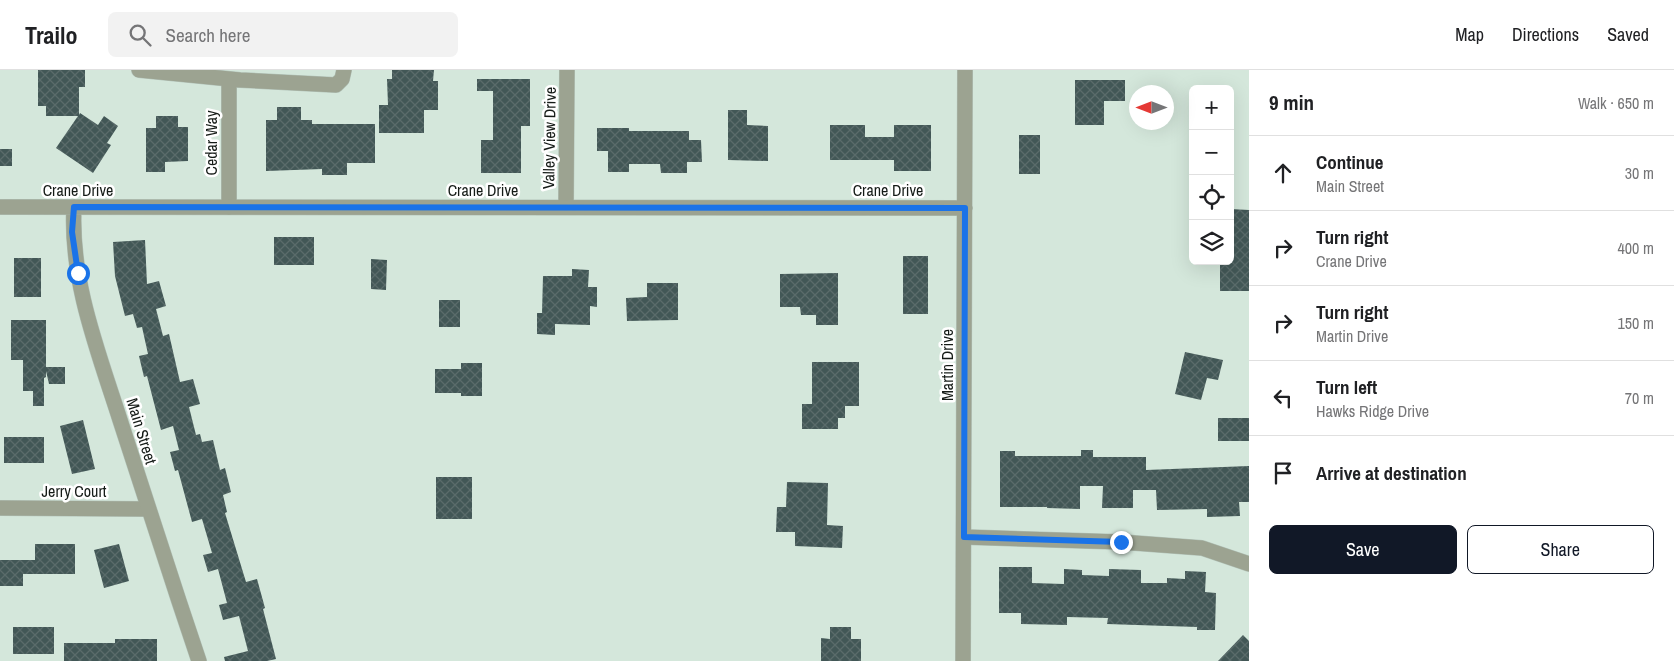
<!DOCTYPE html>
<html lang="en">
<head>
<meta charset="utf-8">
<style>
  :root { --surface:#fff; --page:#f2f2f2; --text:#202124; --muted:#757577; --line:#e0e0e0; --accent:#111827 }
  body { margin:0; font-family:"Archivo Narrow",sans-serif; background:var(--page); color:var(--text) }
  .controls { position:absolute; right:15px; top:15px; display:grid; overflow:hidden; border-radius:8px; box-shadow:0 5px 20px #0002 }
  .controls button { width:45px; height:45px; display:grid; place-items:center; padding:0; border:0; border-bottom:1px solid var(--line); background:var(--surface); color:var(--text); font:25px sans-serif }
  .compass { position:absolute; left:1129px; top:15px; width:45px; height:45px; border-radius:50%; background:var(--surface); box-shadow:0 5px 20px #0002; rotate:270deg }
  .stop { position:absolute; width:15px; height:15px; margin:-11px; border:4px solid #1a73e8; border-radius:50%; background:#fff }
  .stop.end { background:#1a73e8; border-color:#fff; box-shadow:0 1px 5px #0008 }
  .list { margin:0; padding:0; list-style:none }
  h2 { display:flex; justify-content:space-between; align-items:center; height:65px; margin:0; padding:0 20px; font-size:21px }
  h2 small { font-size:16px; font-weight:400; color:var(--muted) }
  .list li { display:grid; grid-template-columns:32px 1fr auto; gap:15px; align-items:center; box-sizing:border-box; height:75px; padding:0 20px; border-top:1px solid var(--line) }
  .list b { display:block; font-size:19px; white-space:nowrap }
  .list p { margin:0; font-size:16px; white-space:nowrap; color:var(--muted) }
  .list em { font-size:16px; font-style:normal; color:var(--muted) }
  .actions { display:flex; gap:10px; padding:15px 20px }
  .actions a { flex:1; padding:11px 0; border:1px solid var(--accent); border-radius:8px; text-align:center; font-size:18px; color:var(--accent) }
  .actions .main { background:var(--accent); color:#fff }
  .icon { flex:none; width:28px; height:28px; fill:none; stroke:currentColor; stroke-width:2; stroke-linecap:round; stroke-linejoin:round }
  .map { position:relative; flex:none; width:1249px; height:591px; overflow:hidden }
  header { display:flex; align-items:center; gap:30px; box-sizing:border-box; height:70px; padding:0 25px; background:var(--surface); border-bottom:1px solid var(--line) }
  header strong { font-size:24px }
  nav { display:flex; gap:28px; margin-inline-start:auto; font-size:18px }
  .search { width:350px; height:45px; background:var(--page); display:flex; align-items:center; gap:12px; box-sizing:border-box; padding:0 18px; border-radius:8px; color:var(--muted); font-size:19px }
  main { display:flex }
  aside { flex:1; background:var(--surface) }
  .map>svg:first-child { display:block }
  .building { fill:url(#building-cross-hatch) }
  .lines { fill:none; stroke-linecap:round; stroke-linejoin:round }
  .minor-casing { stroke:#b2c2b8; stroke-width:16 }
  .tertiary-casing { stroke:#b2c2b8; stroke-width:16 }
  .minor { stroke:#9ca391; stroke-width:15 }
  .tertiary { stroke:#9ca391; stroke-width:15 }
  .route { stroke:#1a73e8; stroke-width:6 }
  .labels { text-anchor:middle; stroke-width:5; stroke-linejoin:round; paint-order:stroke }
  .street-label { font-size:16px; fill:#151b17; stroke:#fff }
</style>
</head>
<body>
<header>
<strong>Trailo</strong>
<div class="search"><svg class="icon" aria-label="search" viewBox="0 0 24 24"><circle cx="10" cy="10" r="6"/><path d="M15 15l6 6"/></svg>Search here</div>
<nav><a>Map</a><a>Directions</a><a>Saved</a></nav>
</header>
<main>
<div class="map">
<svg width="1249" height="591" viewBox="0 0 1249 591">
  <defs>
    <pattern id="building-cross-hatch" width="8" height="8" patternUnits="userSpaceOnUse" patternTransform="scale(1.25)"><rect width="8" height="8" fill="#425756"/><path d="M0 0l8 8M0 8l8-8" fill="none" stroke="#5a6b6a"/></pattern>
  </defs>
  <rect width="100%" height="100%" fill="#d4e7db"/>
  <path class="building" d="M 38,0 L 85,0 L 85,17 L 79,17 L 79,45 L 80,43 L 98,55 L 104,46 L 118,56 L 107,73 L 111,75 L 93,103 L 56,78 L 78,46 L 46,46 L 46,36 L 38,36 Z
    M 392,0 L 434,0 L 433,11 L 438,11 L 438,40 L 424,40 L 424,63 L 379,63 L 379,35 L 388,35 L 387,9 L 392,9 Z
    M 477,9 L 530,9 L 530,56 L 521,56 L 521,103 L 481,103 L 481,70 L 493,70 L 493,21 L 477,21 Z
    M 1075,10 L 1125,10 L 1125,31 L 1104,31 L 1104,55 L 1075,55 Z
    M 277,37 L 301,37 L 301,50 L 312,50 L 312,54 L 375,54 L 375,93 L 347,93 L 347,105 L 322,105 L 322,99 L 266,101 L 266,50 L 277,50 Z
    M 728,40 L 747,40 L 747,55 L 768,56 L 768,91 L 728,90 Z
    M 156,46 L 178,46 L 178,57 L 188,57 L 188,91 L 165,92 L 165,102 L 146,102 L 146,58 L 156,58 Z
    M 830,55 L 865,55 L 865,67 L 894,67 L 894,55 L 931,55 L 931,101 L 894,101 L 894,90 L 830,90 Z
    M 597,58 L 629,58 L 629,61 L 689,61 L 689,70 L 701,70 L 702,92 L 687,92 L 687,103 L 661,103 L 660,94 L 629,94 L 629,102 L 608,102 L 608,81 L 597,81 Z
    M 1019,65 L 1040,65 L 1040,104 L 1019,104 Z
    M 0,79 L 12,79 L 12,96 L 0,96 Z
    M 1230,139 L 1249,140 L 1249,221 L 1220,221 L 1220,191 L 1230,191 Z
    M 274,167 L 314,167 L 314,195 L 274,195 Z
    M 145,170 L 147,214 L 159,211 L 166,236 L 156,239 L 163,266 L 169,264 L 180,312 L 193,309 L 200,334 L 189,337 L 196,365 L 200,364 L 202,372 L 213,370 L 220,400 L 225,398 L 231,422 L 223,425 L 227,442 L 225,443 L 246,512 L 257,509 L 265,538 L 263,539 L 276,589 L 267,591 L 225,591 L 224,587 L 248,581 L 239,546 L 223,550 L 219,535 L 227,533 L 218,499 L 208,502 L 203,485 L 212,483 L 202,449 L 192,452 L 178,400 L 175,401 L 170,382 L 179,380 L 173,356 L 161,360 L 147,306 L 144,307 L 139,286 L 148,284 L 142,257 L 137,258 L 133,244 L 125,246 L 115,206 L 113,172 Z
    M 903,186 L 928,186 L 928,244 L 903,244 Z
    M 14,188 L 41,188 L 41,227 L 14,227 Z
    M 371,189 L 387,190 L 386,220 L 371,219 Z
    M 572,199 L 589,200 L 588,217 L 597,217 L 597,237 L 590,236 L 590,255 L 555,254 L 555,265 L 537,264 L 537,243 L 542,243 L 543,206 L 572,206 Z
    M 838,203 L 838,255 L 816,255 L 816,245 L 801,245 L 800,237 L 780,237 L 780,204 Z
    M 647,213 L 678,213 L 678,250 L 627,251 L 626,228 L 647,227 Z
    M 439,230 L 460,230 L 460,257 L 439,257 Z
    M 11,250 L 46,250 L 46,297 L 65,297 L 65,314 L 49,314 L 46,301 L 46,307 L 44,308 L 44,336 L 33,336 L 33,321 L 23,321 L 23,290 L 11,290 Z
    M 1185,282 L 1223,290 L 1218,310 L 1207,308 L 1201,330 L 1175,324 Z
    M 812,292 L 859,292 L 859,336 L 845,336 L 845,348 L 838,348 L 838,359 L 802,359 L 802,334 L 812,334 Z
    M 461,293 L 482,293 L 482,326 L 461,326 L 461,323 L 435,323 L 435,299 L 461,299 Z
    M 1218,348 L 1249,348 L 1249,371 L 1218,371 Z
    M 83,350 L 95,399 L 72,404 L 60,356 Z
    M 4,367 L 44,367 L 44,393 L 4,393 Z
    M 1081,380 L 1093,380 L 1093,387 L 1146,387 L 1146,400 L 1249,396 L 1249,432 L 1239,432 L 1240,446 L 1207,447 L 1207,439 L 1157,440 L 1156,420 L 1133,420 L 1133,438 L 1102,438 L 1103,416 L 1080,416 L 1080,439 L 1047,438 L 1047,437 L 1000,437 L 1000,381 L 1015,381 L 1015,386 L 1081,386 Z
    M 436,407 L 472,407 L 472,449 L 436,449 Z
    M 787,412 L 828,413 L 827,455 L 843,456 L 842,478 L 795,476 L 795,462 L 776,462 L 777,437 L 786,437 Z
    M 35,474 L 75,474 L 75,504 L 23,504 L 23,516 L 0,516 L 0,490 L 35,490 Z
    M 119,474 L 129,511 L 104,518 L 94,480 Z
    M 999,497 L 1032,497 L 1032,513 L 1064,514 L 1064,499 L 1082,500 L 1082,505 L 1109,506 L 1109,499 L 1141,500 L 1141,513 L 1167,513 L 1167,508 L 1185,509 L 1185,501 L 1206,502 L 1205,522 L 1216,523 L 1215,560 L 1197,560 L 1197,557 L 1107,554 L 1108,548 L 1067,547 L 1067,555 L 1021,554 L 1021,543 L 999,543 Z
    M 13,557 L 54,557 L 54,584 L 13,584 Z
    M 830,557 L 851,557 L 851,569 L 861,569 L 861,591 L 821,591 L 821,568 L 830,569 Z
    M 1243,565 L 1249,571 L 1249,591 L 1218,591 Z
    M 115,569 L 157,569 L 157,591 L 64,591 L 64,573 L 115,573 Z"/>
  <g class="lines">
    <g class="minor-casing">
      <path id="minor" d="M 139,0 L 240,10 L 336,15 L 342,9 L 344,0
        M 229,9 L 229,137
        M 566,137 L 567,0
        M 0,438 L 147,439
        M 964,467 L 1121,472 L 1202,478 L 1249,494"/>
    </g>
    <g class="tertiary-casing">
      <path id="tertiary" d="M 0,137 L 965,138
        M 74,137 C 70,211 98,281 120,350 C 146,431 172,511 199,591
        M 963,591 L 965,0"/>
    </g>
    <use href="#minor" class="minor"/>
    <use href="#tertiary" class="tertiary"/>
  </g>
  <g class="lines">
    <path class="route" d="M 78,203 L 72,162 L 74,137 L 965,138 L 964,467 L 1121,472"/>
  </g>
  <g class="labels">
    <g class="street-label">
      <text transform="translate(549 68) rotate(-89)" y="6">Valley View Drive</text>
      <text transform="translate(211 73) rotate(-90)" y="6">Cedar Way</text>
      <text x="78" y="126">Crane Drive</text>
      <text x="483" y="126">Crane Drive</text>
      <text x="888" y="126">Crane Drive</text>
      <text transform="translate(947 295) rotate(-90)" y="6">Martin Drive</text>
      <text transform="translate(142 361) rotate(73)" y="6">Main Street</text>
      <text x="74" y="427">Jerry Court</text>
    </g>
  </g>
</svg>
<div class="controls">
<button>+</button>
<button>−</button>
<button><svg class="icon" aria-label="locate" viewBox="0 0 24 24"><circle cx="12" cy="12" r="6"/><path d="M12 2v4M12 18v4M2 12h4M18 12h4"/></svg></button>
<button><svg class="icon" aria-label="layers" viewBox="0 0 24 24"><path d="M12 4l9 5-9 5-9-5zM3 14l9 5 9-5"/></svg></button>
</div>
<svg class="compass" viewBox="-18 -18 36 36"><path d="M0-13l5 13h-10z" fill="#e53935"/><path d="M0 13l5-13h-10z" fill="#757577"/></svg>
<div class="stop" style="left:78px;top:203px"></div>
<div class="stop end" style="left:1121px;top:472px"></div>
</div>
<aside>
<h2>9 min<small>Walk · 650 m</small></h2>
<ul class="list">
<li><svg class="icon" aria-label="ahead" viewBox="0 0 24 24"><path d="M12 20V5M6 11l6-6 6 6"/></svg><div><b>Continue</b><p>Main Street</p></div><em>30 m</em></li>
<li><svg class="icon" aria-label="right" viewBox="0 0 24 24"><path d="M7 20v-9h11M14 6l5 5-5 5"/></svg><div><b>Turn right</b><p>Crane Drive</p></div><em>400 m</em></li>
<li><svg class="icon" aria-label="right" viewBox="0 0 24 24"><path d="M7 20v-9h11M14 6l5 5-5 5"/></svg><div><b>Turn right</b><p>Martin Drive</p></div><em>150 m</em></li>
<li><svg class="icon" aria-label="left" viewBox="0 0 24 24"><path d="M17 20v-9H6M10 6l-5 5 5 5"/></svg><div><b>Turn left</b><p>Hawks Ridge Drive</p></div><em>70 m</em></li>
<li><svg class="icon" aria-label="arrive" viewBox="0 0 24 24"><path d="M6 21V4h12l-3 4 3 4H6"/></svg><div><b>Arrive at destination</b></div></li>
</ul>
<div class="actions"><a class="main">Save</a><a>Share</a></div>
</aside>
</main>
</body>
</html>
